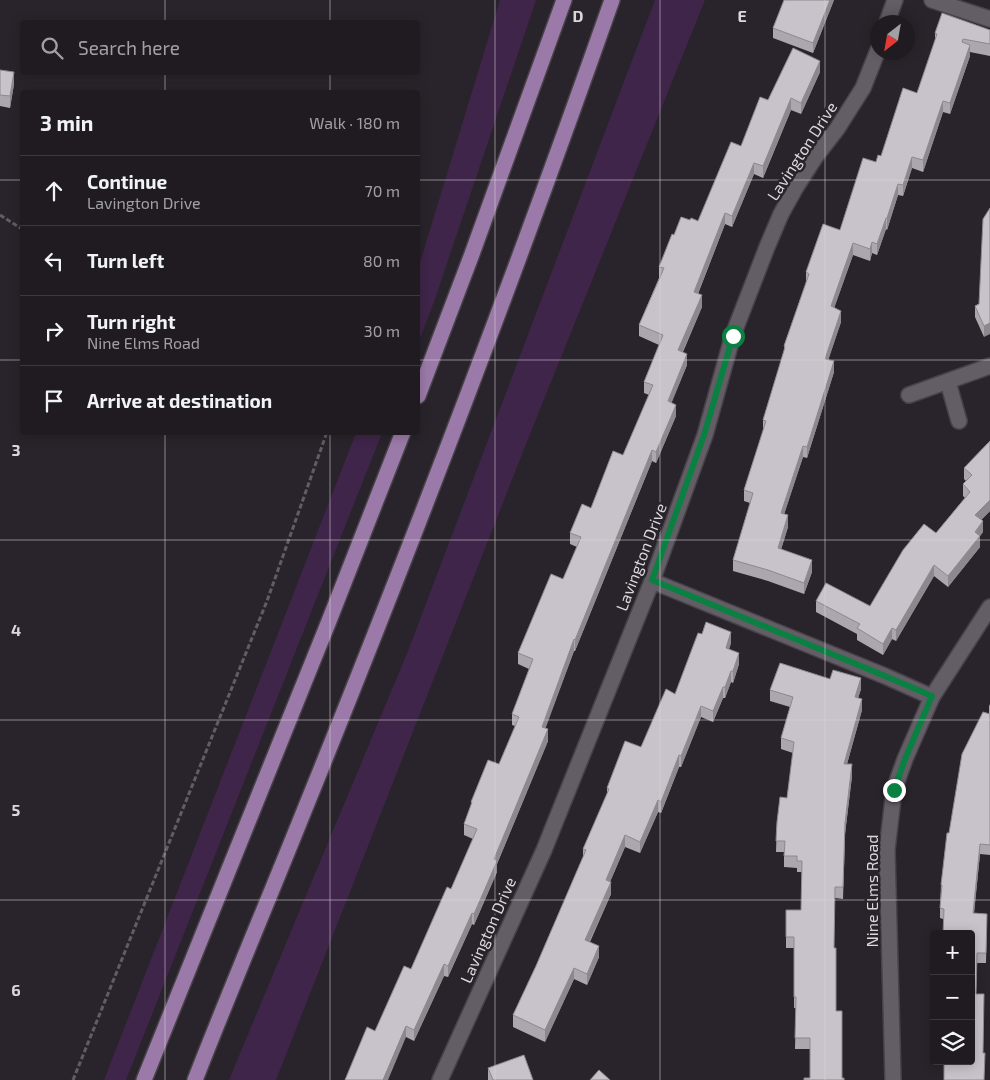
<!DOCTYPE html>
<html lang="en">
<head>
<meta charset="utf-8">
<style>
  :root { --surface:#1f1b20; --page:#2c282d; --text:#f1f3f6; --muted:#a1a1a5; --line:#3c393e }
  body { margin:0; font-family:"Exo 2",sans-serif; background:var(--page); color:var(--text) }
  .controls { position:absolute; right:15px; bottom:15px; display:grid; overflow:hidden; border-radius:5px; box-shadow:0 2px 12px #0003 }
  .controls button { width:45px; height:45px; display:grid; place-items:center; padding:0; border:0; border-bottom:1px solid var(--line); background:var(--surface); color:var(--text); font:25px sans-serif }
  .compass { position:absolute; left:870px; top:15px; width:45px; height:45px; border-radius:50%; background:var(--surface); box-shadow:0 2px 12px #0003; rotate:211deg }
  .stop { position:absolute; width:15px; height:15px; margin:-11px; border:4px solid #0b8043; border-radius:50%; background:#fff }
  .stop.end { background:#0b8043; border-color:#fff; box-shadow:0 1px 5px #0008 }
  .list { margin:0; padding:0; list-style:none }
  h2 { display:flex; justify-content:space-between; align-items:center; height:65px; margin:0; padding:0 20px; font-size:21px }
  h2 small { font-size:16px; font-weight:400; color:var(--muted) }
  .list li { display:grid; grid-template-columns:32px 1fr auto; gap:15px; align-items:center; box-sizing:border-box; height:70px; padding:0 20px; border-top:1px solid var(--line) }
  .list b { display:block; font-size:19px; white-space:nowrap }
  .list p { margin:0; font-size:16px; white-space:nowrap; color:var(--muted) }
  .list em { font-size:16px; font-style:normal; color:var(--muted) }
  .icon { flex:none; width:28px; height:28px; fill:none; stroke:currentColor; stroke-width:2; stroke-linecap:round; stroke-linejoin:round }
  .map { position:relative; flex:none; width:990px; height:1080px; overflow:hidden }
  .search { position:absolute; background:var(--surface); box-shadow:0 2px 12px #0003; left:20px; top:20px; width:400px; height:55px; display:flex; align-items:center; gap:12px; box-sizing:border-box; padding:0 18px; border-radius:5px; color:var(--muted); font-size:19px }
  .panel { position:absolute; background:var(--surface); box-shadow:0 2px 12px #0003; left:20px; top:90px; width:400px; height:345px; border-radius:5px }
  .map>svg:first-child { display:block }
  .green { fill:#3f2549 }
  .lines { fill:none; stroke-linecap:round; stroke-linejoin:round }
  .minor-casing { stroke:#464247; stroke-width:18 }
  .trunk-casing { stroke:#464247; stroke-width:18 }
  .path { stroke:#615d63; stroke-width:3; stroke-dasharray:5 2.5; stroke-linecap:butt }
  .minor { stroke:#635e66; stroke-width:15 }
  .trunk { stroke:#9b7aa9; stroke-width:15 }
  .wall { fill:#aca7ae }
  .shaded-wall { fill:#8c888d }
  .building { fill:#c8c2ca; stroke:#8c888d }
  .route { stroke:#0b8043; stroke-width:6 }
  .grid { fill:none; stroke:#dbd8dc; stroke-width:1; stroke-opacity:0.55 }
  .labels { text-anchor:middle; stroke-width:5; stroke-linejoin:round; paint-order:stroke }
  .street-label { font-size:16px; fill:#dbd8dc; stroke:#29242b }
  .grid-label { font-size:16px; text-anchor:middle; font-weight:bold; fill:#dbd8dc; stroke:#29242b; stroke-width:5; stroke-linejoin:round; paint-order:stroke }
</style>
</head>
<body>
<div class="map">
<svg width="990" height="1080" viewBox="0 0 990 1080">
  <rect width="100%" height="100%" fill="#29242b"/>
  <path class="green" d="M 500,0 L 536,0 L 435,299 L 418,344 L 418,269 Z
    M 655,0 L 705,0 L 528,439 L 276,1080 L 229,1080 L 408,651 Z
    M 356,433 L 382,433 L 126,1080 L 104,1080 Z"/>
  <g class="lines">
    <g class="minor-casing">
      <path id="minor" d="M 932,0 L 990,19
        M 887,22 L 895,0
        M 948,382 L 959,421
        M 909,395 L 990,366
        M 652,581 L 885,676 L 932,697
        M 440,1080 L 544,850 L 652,581 L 705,435 L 733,335 L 767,247 L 781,214 L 796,187 L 816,156 L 837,129 L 863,88 L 878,50
        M 893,1080 L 887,850 L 894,790 L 905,759 L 932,697 L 990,607"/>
    </g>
    <g class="trunk-casing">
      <path id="trunk" d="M 418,396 L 472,254 L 564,0
        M 144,1080 L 329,621 L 403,432
        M 195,1080 C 229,993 265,908 300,821 C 410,550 515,276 612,0"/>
    </g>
    <path class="path" d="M 0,215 L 22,229
      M 73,1080 L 267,601 L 327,432"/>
    <use href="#minor" class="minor"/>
    <use href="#trunk" class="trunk"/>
  </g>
  <path class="wall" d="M 834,0 L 813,53 L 773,38 L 773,28 Z
    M 990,30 L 990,56 L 970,52 L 970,56 L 950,114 L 943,112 L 923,172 L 912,168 L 903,196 L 898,195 L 887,230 L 886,229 L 877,255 L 872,253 L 870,261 L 853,255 L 834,308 L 841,322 L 828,360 L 834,372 L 807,458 L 803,457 L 784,514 L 788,527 L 781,549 L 812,572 L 804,594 L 768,581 L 733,571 L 733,560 L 750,503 L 744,501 L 744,490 L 763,431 L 763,420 L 784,352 L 784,346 L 806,283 L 806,272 L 840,230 L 876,162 L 881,156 L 917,93 L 935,41 L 935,33 Z
    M 0,70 L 14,84 L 10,108 L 0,106 Z
    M 820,72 L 801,114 L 791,110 L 763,178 L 754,174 L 732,227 L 725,224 L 698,294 L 702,307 L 683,352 L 687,365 L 671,403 L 676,416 L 656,463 L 652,461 L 575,651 L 574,651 L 545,728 L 548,741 L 497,864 L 497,872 L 474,925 L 472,924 L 448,977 L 444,976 L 414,1041 L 406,1037 L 375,1031 L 411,969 L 451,889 L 473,839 L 464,835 L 464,824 L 471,806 L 471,802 L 499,764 L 515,726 L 512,725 L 512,714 L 529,669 L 518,664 L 518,653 L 563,579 L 577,547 L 570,544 L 570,533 L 591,508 L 623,455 L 649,395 L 644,393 L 644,382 L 659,345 L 639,336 L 639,325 L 659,278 L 659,267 L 674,235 L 690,220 L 698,221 L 741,146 L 768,100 Z
    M 990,208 L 984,337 L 975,317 L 975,306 L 979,304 Z
    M 990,441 L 990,511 L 981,520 L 983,532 L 980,536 L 980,547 L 948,587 L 934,576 L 896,641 L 892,639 L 883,655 L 857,640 L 857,634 L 816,612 L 816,601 L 870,606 L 936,533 L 965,498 L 963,496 L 963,484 L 966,481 L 964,479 L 964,468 Z
    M 731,643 L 729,649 L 739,664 L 733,683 L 731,682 L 725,698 L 723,698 L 713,722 L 701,717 L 681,767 L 679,767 L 661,813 L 658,812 L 640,853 L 625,847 L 610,882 L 611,894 L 590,942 L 599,957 L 587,985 L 574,979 L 545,1042 L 513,1027 L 513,1015 L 536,966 L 583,857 L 583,849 L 607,794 L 607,788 L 641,747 L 675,694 Z
    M 861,689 L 858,698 L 862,710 L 847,764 L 852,776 L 845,834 L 843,899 L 835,898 L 810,1078 L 810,1049 L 795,1049 L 796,1008 L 794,1008 L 794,948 L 786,948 L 786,910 L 801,910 L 802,872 L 797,872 L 797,868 L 784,867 L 784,852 L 776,852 L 777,822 L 787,798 L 793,753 L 781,749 L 781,738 L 790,707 L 770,701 L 770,690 Z
    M 990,704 L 990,855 L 980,854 L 974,913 L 987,914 L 986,963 L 977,963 L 976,994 L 983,1053 L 984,1080 L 943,919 L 940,918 L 940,908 L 941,885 L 949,833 L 989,714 L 989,706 Z
    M 488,1068 L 533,1080 L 488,1080 Z"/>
  <path class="shaded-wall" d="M 830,0 L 834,0 L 813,53 L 813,43 Z
    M 970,45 L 970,56 L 950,114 L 950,103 Z
    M 820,61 L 820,72 L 801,114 L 801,103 Z
    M 14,72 L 14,84 L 10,108 L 10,96 Z
    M 791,98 L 791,110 L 763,178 L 763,166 Z
    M 943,101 L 943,112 L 923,172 L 923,160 Z
    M 912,157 L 912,168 L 903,196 L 903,185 Z
    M 754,163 L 754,174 L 732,227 L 732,216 Z
    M 898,184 L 898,195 L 887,230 L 887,218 Z
    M 725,213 L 725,224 L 694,304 L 694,292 Z
    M 886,218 L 886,229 L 877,255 L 877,244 Z
    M 872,242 L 872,253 L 870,261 L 870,249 Z
    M 853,243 L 853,255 L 831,317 L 831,306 Z
    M 702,295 L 702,307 L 678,362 L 678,350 Z
    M 841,311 L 841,322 L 825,370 L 825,359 Z
    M 990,323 L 990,334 L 984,337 L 984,326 Z
    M 687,354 L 687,365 L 668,412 L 668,401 Z
    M 834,361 L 834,372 L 807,458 L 807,447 Z
    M 676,405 L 676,416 L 656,463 L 656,452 Z
    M 803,446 L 803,457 L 781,524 L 781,513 Z
    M 652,450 L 652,461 L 575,651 L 575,640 Z
    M 990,500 L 990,511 L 975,526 L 975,515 Z
    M 788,515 L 788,527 L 778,560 L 778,548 Z
    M 983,521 L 983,532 L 980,536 L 980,547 L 948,587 L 948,576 L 975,532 Z
    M 812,560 L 812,572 L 804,594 L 804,583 Z
    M 934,565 L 934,576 L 896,641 L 896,630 Z
    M 892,628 L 892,639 L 883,655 L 883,644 Z
    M 731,632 L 731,643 L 726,659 L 726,648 Z
    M 574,639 L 574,651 L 542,738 L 542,727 Z
    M 739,653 L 739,664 L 733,683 L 733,671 Z
    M 731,671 L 731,682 L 725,698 L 725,687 Z
    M 861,678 L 861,689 L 855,708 L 855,697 Z
    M 723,687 L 723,698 L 713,722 L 713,711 Z
    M 862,699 L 862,710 L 844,775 L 844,764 Z
    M 701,706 L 701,717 L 681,767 L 681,756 Z
    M 548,729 L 548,741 L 497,864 L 497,872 L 474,925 L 474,914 L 494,859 Z
    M 679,755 L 679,767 L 661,813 L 661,802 Z
    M 852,764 L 852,776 L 845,834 L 843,899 L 845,823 Z
    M 658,800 L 658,812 L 640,853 L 640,842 Z
    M 625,835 L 625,847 L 606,891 L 606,880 Z
    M 980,844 L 980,854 L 973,923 L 973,913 Z
    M 611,882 L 611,894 L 585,951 L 585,940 Z
    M 472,913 L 472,924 L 448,977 L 448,966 Z
    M 599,946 L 599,957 L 587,985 L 587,974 Z
    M 444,964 L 444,976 L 414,1041 L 414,1030 Z
    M 574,968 L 574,979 L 545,1042 L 545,1030 Z
    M 406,1026 L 406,1037 L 388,1080 L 383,1080 Z"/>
  <path class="building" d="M 784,0 L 830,0 L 813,43 L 773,28 Z
    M 942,13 L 990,30 L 990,44 L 963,39 L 962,42 L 970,45 L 950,103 L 943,101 L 923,160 L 912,157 L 903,185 L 898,184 L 887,218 L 886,218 L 877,244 L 872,242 L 870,249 L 853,243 L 831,306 L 841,311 L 825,359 L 834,361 L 807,447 L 803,446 L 781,513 L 788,515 L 778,548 L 812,560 L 804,583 L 768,570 L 733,560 L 753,493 L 744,490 L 766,421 L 763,420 L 785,347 L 784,346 L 809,274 L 806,272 L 823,224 L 840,230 L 863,158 L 876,162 L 878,155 L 881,156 L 903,88 L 917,93 L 937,34 L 935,33 Z
    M 793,48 L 820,61 L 801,103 L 791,98 L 763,166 L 754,163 L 732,216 L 725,213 L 694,292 L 702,295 L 678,350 L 687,354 L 668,401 L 676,405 L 656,452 L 652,450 L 575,640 L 574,639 L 542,727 L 548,729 L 494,859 L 497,861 L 474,914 L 472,913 L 448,966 L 444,964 L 414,1030 L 406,1026 L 383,1080 L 345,1080 L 367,1027 L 375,1031 L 404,966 L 411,969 L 447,887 L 451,889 L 477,829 L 464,824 L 472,802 L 471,802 L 488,760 L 499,764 L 519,717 L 512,714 L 533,659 L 518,653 L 551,574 L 563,579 L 581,537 L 570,533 L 582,504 L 591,508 L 613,451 L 623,455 L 653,385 L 644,382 L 663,335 L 639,325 L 664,268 L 659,267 L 672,234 L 674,235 L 681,217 L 690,220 L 691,218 L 698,221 L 731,142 L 741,146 L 760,97 L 768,100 Z
    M 0,70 L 14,72 L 10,96 L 0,95 Z
    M 990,208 L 990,323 L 984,326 L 975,306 L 979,304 L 983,219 Z
    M 990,441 L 990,500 L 975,515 L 983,521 L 975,532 L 980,536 L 948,576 L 934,565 L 896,630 L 892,628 L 883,644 L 857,628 L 860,624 L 816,601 L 826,583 L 870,606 L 903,550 L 924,524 L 936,533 L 970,492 L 963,484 L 972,475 L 964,468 Z
    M 706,622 L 731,632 L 726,648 L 739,653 L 733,671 L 731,671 L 725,687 L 723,687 L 713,711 L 701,706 L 681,756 L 679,755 L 661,802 L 658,800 L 640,842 L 625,835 L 606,880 L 611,882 L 585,940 L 599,946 L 587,974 L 574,968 L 545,1030 L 513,1015 L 536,966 L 586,850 L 583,849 L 609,789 L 607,788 L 625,741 L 641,747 L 666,689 L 675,694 L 698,633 L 702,634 Z
    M 780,663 L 830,679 L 833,670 L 861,678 L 855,697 L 862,699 L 844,764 L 852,764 L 845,823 L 843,887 L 835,887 L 834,948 L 836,948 L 836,1011 L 842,1011 L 842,1078 L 844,1078 L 844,1080 L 804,1080 L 804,1078 L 810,1078 L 810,1038 L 795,1038 L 796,997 L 794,997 L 794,937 L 786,937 L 786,910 L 801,910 L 802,861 L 797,861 L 797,856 L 784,856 L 785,841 L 776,841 L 777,822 L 780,797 L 787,798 L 794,742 L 781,738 L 793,697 L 770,690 Z
    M 983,712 L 990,714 L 990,845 L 980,844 L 973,913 L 987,914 L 986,953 L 977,953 L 976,994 L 984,994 L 983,1053 L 985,1053 L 984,1080 L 944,1080 L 944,1061 L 971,1061 L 971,934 L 943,934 L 944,909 L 940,908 L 942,885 L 941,885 L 947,833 L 949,833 L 962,754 Z
    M 524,1055 L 533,1080 L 493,1080 L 488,1068 Z
    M 599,1070 L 610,1080 L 590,1080 Z"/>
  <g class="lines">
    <path class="route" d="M 733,336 L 704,435 L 652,580 L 885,676 L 932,696 L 905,759 L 894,790"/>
  </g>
  <path class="grid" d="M 165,0 L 165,22M 330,0 L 330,22M 495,0 L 495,1080M 660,0 L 660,1080M 825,0 L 825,1080M 165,72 L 165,92M 330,72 L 330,92M 0,180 L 22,180M 418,180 L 990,180M 0,360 L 22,360M 418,360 L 990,360M 165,432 L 165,1080M 330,432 L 330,1080M 0,540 L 990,540M 0,720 L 990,720M 0,900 L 990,900"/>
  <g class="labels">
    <g class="street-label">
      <text transform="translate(802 151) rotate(-57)" y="6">Lavington Drive</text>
      <text transform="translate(641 557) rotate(-69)" y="6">Lavington Drive</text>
      <text transform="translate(872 891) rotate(-90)" y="6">Nine Elms Road</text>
      <text transform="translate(488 930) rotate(-66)" y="6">Lavington Drive</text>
    </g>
  </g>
  <g class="grid-label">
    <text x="578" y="22">D</text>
    <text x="742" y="22">E</text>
    <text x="16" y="456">3</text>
    <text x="16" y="636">4</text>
    <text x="16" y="816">5</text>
    <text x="16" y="996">6</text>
  </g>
</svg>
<div class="controls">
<button>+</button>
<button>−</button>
<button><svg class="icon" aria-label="layers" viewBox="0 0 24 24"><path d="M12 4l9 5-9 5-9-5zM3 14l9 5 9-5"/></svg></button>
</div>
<svg class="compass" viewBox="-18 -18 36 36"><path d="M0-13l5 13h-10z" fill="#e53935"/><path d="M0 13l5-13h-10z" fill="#a1a1a5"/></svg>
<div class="stop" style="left:733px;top:336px"></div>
<div class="stop end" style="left:894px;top:790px"></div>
<div class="search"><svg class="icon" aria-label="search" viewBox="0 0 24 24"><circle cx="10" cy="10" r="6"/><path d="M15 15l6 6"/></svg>Search here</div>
<section class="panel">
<h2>3 min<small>Walk · 180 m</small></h2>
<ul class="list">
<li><svg class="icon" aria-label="ahead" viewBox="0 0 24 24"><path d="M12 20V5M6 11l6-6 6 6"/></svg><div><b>Continue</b><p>Lavington Drive</p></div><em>70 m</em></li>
<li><svg class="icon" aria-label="left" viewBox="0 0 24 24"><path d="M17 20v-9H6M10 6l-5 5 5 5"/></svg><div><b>Turn left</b></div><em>80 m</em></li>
<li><svg class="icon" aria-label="right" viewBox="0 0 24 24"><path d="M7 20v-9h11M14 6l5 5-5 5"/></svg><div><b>Turn right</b><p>Nine Elms Road</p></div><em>30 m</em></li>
<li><svg class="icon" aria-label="arrive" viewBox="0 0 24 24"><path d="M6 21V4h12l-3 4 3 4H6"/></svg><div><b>Arrive at destination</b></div></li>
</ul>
</section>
</div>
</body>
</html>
